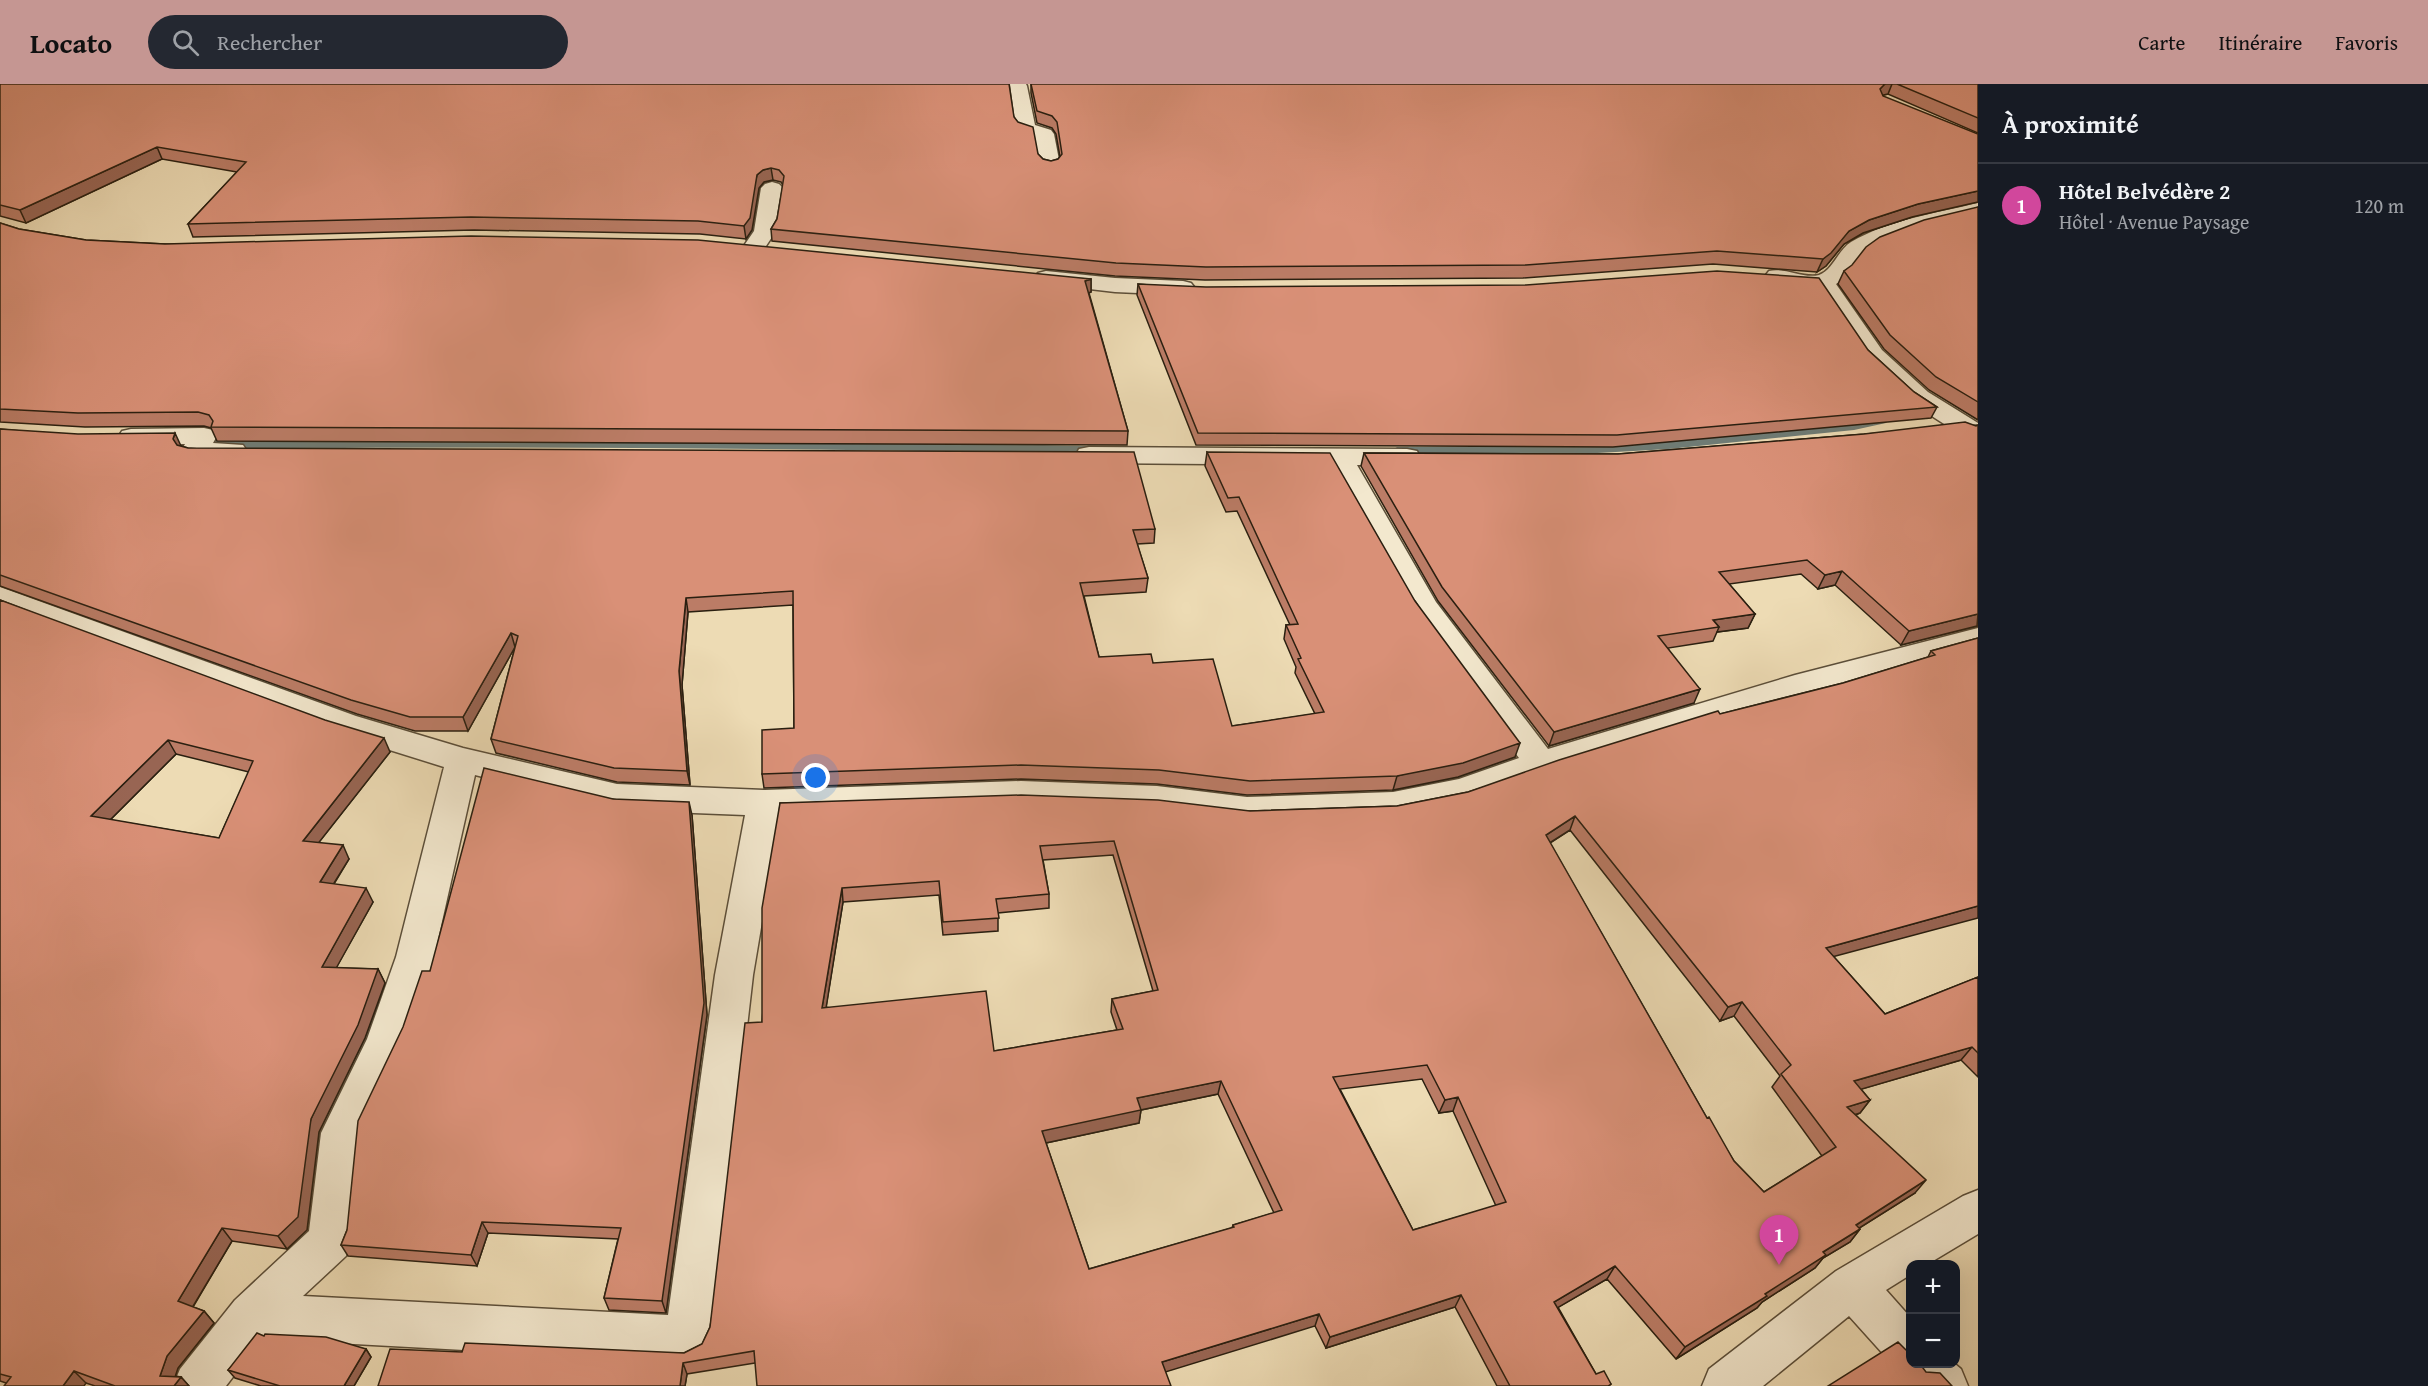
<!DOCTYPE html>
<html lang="fr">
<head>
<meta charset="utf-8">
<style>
  :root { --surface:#171b24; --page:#242831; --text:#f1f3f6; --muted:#9ea1a6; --line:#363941; --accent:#c59692 }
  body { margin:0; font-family:"Gentium Book Plus",serif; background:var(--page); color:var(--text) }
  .controls { position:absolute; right:18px; bottom:18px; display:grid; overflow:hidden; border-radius:12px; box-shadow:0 6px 24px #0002 }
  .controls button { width:54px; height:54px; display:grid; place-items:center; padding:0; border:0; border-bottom:2px solid var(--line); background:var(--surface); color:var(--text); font:30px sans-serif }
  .you { position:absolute; left:816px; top:694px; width:21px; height:21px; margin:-15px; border:4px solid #fff; border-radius:50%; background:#1a73e8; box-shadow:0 0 0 9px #1a73e833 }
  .badge { display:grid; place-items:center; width:39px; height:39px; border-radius:50%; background:var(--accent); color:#fff; font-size:20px; font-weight:700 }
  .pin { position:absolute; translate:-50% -50px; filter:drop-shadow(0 2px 3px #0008) }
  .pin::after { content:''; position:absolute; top:32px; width:21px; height:18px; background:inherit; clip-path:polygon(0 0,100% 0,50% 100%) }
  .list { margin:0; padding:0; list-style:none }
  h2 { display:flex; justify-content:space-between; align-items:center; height:78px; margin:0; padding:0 24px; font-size:26px }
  h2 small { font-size:20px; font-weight:400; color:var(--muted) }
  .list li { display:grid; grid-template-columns:39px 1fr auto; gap:18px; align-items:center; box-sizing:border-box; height:84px; padding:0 24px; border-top:2px solid var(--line) }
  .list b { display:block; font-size:22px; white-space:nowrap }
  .list p { margin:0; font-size:20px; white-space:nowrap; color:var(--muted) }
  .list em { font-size:20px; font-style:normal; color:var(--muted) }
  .icon { flex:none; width:33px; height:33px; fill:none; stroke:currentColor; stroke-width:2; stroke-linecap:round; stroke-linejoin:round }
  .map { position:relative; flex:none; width:1978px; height:1302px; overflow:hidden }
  header { display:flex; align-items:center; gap:36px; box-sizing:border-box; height:84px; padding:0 30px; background:var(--accent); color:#111 }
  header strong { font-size:28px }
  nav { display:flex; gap:33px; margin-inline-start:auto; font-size:21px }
  .search { width:420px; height:54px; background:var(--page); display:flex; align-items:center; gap:15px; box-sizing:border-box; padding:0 21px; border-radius:33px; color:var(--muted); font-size:22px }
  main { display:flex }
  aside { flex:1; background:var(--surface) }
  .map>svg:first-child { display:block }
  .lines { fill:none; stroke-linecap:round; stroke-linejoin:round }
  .stream { fill:#6f7b74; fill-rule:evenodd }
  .street-casing { stroke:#5b4e39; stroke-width:3 }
  .street { fill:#f3e8ce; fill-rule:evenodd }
  .wall { fill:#bb7c66; stroke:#2a1f10; stroke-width:1.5; fill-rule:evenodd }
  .shaded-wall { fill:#986553; stroke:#2a1f10; stroke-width:1.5 }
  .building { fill:#d99077; stroke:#2a1f10; stroke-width:1.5; fill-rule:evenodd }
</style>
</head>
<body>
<header>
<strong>Locato</strong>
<div class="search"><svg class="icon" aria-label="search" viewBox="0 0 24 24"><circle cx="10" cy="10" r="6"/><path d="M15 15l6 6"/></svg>Rechercher</div>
<nav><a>Carte</a><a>Itinéraire</a><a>Favoris</a></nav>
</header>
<main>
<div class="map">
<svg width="1978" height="1302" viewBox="0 0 1978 1302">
  <rect width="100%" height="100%" fill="#eddbb4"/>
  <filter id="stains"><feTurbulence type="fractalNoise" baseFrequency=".00333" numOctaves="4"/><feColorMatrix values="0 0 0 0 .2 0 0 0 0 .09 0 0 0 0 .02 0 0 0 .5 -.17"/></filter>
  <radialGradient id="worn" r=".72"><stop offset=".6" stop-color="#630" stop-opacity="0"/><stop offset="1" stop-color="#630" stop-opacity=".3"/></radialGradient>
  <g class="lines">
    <path class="stream" d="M 1882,332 L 1888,336 L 1886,339 L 1854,346 L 1669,365 L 1562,371 L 1397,371 L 1391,367 L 1397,363 L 1562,363 L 1669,357 L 1854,338 Z
      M 346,355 L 891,358 L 1097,362 L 1103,366 L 1097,370 C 785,364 473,361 161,366 L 155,362 L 161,358 Z"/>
    <g class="street-casing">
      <path id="street" d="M 1010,0 L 1026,0 L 1027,2 L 1035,41 L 1051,46 L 1054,50 L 1060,81 L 1057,85 L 1050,87 L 1043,85 L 1040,81 L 1035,53 L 1019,48 L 1016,44 Z
        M 772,98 L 779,100 L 783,104 L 776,147 L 762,168 L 754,170 L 746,168 L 743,163 L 754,147 L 761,104 L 765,100 Z
        M 1978,119 L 1978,132 L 1910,150 L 1881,161 L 1862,171 L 1843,196 L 1836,200 L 1882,266 L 1928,308 L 1978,339 L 1978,358 L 1969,356 L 1910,318 L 1864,276 L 1816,205 L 1769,197 L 1765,192 L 1769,187 C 1785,183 1803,195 1819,191 C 1833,186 1838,166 1851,158 C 1889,136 1936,129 1978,119 Z
        M 1046,187 L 1115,194 L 1183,197 L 1191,199 L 1195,204 L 1191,209 L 1183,211 L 1115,208 L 1038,199 L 1034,194 L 1038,189 Z
        M 204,344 L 213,346 L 217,352 L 213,359 L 243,361 L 247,367 L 243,373 C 226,377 202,377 185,373 L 181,367 L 185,360 L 131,361 L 122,359 L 118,353 L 122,347 L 131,345 Z
        M 1089,363 L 1407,365 L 1417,367 L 1420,373 L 1417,379 L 1407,381 L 1357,381 L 1436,518 L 1548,665 L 1795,591 L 1978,544 L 1978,564 L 1802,611 L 1553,688 L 1463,720 L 1393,734 L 1247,739 L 1157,728 L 1021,723 L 780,731 L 753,891 L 711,1255 L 704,1271 L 688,1278 L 262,1255 L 226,1302 L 173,1302 L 180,1285 L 235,1216 L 309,1147 L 321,1049 L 367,955 L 396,873 L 444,683 L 332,648 L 0,524 L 0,503 L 356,632 L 463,664 L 617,700 L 765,706 L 1021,697 L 1157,702 L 1247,713 L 1393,708 L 1459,695 L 1519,674 L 1413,530 L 1330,381 L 1089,379 L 1079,377 L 1076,371 L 1079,365 ZM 475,691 L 617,726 L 745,731 L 715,891 L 668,1231 L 303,1212 L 346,1172 L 352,1157 L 363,1049 L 407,955 L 434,873 Z
        M 1978,1106 L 1978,1150 L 1928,1180 L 1910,1180 L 1910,1191 L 1886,1206 L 1910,1233 L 1910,1280 L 1955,1280 L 1961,1285 L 1968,1302 L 1912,1302 L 1902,1286 L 1894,1282 L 1849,1232 L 1763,1302 L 1702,1302 L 1709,1285 L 1836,1187 L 1963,1112 Z"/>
    </g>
    <use href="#street" class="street"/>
  </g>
  <path class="wall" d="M 0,0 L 1014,33 L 1038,70 L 1043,75 L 1051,77 L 1058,75 L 1060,73 L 1056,50 L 1052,44 L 1037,39 L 1031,9 L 1031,0 L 1978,0 L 1978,49 L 1888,10 L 1883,11 L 1912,133 L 1863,149 L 1844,160 L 1826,182 L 1817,188 L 1713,180 L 1523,194 L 1205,196 L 1115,192 L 772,157 L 771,145 L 777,135 L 783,101 L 781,98 L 773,96 L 764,98 L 759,104 L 752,146 L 746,155 L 700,150 L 474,146 L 193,153 L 188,140 L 237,88 L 162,75 L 26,139 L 0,132 Z
    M 1978,123 L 1978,336 L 1929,306 L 1884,265 L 1838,200 L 1844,187 Z
    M 0,139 L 19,145 L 86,156 L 165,160 L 1091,195 L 1091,208 L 1089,209 L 1128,347 L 1127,361 L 217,357 L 211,344 L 204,342 L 85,343 L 0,338 Z
    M 1138,200 L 1868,266 L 1914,308 L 1937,323 L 1931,334 L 1613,363 L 1196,361 L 1137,211 Z
    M 1978,341 L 1978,542 L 1901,561 L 1835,501 L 1818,505 L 1801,490 L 1729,500 L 1755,530 L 1748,544 L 1717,548 L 1713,557 L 1668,564 L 1694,619 L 1549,662 L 1438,517 L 1361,382 L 1364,369 L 1618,370 Z
    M 0,345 L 181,362 L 188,364 L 1155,445 L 1154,459 L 1137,460 L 1148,494 L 1146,508 L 1084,512 L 1099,573 L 1153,579 L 1232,642 L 1315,630 L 1295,589 L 1296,583 L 1284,555 L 1286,541 L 1290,541 L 1237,427 L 1226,428 L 1205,382 L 1207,368 L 1415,517 L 1515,673 L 1458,693 L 1393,706 L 1247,711 L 1157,700 L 1021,695 L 764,704 L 762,690 L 794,644 L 793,521 L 688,528 L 682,601 L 690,701 L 617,698 L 496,669 L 491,655 L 515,563 L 468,647 L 415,647 L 357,630 L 0,502 Z
    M 0,516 L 390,668 L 319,758 L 349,775 L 334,800 L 373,818 L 336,884 L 378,885 L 385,899 L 365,954 L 319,1048 L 307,1146 L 287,1165 L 232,1157 L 193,1223 L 204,1227 L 214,1239 L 178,1284 L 175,1292 L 181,1293 L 189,1302 L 95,1302 L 86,1299 L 6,1299 L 0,1297 ZM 176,670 L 249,688 L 219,754 L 110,736 Z
    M 1978,554 L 1834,873 L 1885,930 L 1978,893 L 1978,993 L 1961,976 L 1861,1005 L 1870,1016 L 1860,1029 L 1856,1031 L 1915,1109 L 1859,1144 L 1860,1145 L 1850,1158 L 1823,1174 L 1815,1184 L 1762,1218 L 1757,1224 L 1676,1275 L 1607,1195 L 1558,1223 L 1596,1290 L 1611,1300 L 1609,1302 L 1497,1302 L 1455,1223 L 1326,1264 L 1315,1242 L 755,1279 L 687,1290 L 685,1302 L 378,1302 L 462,1268 L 684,1269 L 702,1260 L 710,1243 L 762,938 L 780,719 L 1250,727 L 1397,722 L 1468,708 L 1720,630 L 1843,599 L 1928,573 L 1931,567 ZM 1570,746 L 1720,937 L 1734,932 L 1780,992 L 1772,1003 L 1822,1072 L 1764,1108 L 1734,1077 L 1707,1034 L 1550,759 ZM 1113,771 L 1153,907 L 1112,915 L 1111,928 L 1117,946 L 994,967 L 826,923 L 843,818 L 939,811 L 943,851 L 998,847 L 998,829 L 1049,824 L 1049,810 L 1043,776 ZM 1422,995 L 1439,1029 L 1453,1027 L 1496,1122 L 1413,1146 L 1340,1005 ZM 1218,1010 L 1274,1129 L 1233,1141 L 1232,1144 L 1089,1185 L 1046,1059 L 1139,1039 L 1141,1026 Z
    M 613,715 L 692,731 L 707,931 L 666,1229 L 609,1226 L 604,1214 L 618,1155 L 488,1149 L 477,1182 L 348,1172 L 341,1161 L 347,1146 Z
    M 264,1252 L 366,1265 L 371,1273 L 354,1302 L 261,1302 L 235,1294 L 228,1286 Z"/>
  <path class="shaded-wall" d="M 1884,0 L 1892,0 L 1888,10 L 1879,12 L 1880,5 Z
    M 157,63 L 162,75 L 26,139 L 20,126 Z
    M 771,84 L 773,96 L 764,98 L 759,104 L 752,146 L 746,155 L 744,142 L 757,91 L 763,86 Z
    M 1978,107 L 1978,118 L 1912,133 L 1863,149 L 1844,160 L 1826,182 L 1817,188 L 1823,175 L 1849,147 L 1869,136 L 1918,120 Z
    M 1091,195 L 1091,208 L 1085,210 L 1085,197 Z
    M 175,349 L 181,362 L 179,368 L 173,355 Z
    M 1842,487 L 1835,501 L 1818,505 L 1825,491 Z
    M 686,514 L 688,528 L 682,601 L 690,701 L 687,687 L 679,587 Z
    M 1755,530 L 1748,544 L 1717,548 L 1719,543 L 1713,536 Z
    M 1978,530 L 1977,542 L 1901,561 L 1909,547 Z
    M 511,549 L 515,563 L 468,647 L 463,633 Z
    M 1700,605 L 1694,619 L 1549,662 L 1554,648 Z
    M 384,654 L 390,668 L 309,771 L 303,757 Z
    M 168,656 L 176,670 L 100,746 L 91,732 Z
    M 1520,659 L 1515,673 L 1458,693 L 1393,706 L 1397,692 Z
    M 689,718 L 692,731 L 707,931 L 666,1229 L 662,1217 Z
    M 1575,732 L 1570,746 L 1540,765 L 1546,751 Z
    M 343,761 L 349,775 L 326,812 L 320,798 Z
    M 366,804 L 373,818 L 329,897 L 322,883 Z
    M 842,804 L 843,818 L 824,937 L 822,924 Z
    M 1978,822 L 1978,834 L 1817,877 L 1826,864 Z
    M 378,885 L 385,899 L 365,954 L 319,1048 L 307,1146 L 287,1165 L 278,1152 L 311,1035 Z
    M 1742,918 L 1734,932 L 1720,937 L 1728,923 Z
    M 1972,963 L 1961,976 L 1845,1010 L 1854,997 Z
    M 1221,997 L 1218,1010 L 1141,1026 L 1139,1039 L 1041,1060 L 1042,1047 L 1137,1014 Z
    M 1458,1013 L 1453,1027 L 1439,1029 L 1445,1016 Z
    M 1870,1016 L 1860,1029 L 1837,1036 L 1847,1023 Z
    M 1926,1096 L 1915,1109 L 1845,1153 L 1856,1141 Z
    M 482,1138 L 488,1149 L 477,1182 L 471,1171 Z
    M 222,1144 L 232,1157 L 189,1229 L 178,1217 Z
    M 1860,1145 L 1850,1158 L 1823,1174 L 1815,1184 L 1762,1218 L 1757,1224 L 1676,1275 L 1685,1263 L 1823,1168 Z
    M 1615,1182 L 1607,1195 L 1547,1230 L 1554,1218 Z
    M 1461,1211 L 1455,1223 L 1326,1264 L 1330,1253 Z
    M 204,1227 L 214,1239 L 178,1284 L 172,1302 L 160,1292 L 167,1272 Z
    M 1319,1230 L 1315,1242 L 1159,1290 L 1162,1278 Z
    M 366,1265 L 371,1273 L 354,1302 L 344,1302 Z
    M 683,1279 L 687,1290 L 685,1302 L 680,1302 Z
    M 74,1287 L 86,1299 L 84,1302 L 63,1302 Z
    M 181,1293 L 189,1302 L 174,1302 Z"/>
  <path class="building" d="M 0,0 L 1009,0 L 1014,33 L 1018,38 L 1033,43 L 1038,70 L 1043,75 L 1051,77 L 1058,75 L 1062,70 L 1057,38 L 1052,32 L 1037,27 L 1031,0 L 1885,0 L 1880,5 L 1883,12 L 1978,50 L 1978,107 L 1918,120 L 1869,136 L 1849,147 L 1831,169 L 1823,175 L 1717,167 L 1526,181 L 1206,183 L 1116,179 L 771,145 L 777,135 L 784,92 L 779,86 L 771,84 L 763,86 L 757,91 L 750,134 L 744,142 L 698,137 L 471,133 L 188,140 L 246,78 L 157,63 L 20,126 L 0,121 Z
    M 1897,0 L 1978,0 L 1978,34 Z
    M 1978,123 L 1978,318 L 1936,293 L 1890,251 L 1844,187 L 1852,181 L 1866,163 L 1880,153 L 1924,136 Z
    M 0,139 L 19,145 L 86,156 L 165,160 L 471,152 L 698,156 L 1091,195 L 1085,197 L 1128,347 L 211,343 L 213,337 L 209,331 L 198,328 L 78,329 L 0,325 Z
    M 1717,187 L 1819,194 L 1868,266 L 1914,308 L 1937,323 L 1617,351 L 1198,349 L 1138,200 L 1206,203 L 1526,201 Z
    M 1965,338 L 1976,342 L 1978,341 L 1978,530 L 1909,547 L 1842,487 L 1825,491 L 1807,476 L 1719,488 L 1755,530 L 1713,536 L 1719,543 L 1658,552 L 1700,605 L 1554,648 L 1442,503 L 1364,369 L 1618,370 L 1864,350 Z
    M 0,345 L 78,350 L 175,349 L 173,355 L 177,361 L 188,364 L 1134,368 L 1155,445 L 1133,446 L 1148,494 L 1080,499 L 1099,573 L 1151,570 L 1153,579 L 1213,575 L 1232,642 L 1324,628 L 1298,575 L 1301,574 L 1286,541 L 1298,540 L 1239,413 L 1228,414 L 1207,368 L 1330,369 L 1415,517 L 1520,659 L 1463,679 L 1397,692 L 1250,697 L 1159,686 L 1021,681 L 762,690 L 762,646 L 794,644 L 793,507 L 686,514 L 679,587 L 687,687 L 614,684 L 491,655 L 518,552 L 511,549 L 463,633 L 410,633 L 351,616 L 0,491 Z
    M 0,516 L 325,636 L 384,654 L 303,757 L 343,761 L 320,798 L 366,804 L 322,883 L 378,885 L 358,941 L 311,1035 L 298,1133 L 278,1152 L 222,1144 L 178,1217 L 204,1227 L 167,1272 L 160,1292 L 181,1293 L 174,1302 L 115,1302 L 74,1287 L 63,1302 L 4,1302 L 11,1293 L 0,1290 ZM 168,656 L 253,677 L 219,754 L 91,732 Z
    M 1978,554 L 1978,822 L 1826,864 L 1885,930 L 1978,893 L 1978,969 L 1972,963 L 1854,997 L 1870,1016 L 1847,1023 L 1926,1096 L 1856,1141 L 1860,1145 L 1823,1168 L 1826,1171 L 1765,1210 L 1767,1212 L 1685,1263 L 1615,1182 L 1554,1218 L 1596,1290 L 1604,1287 L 1611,1300 L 1608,1302 L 1510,1302 L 1461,1211 L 1330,1253 L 1319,1230 L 1162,1278 L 1171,1302 L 757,1302 L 754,1267 L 683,1279 L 680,1302 L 378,1302 L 390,1265 L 462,1268 L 465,1259 L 684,1269 L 702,1260 L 710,1243 L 745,939 L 762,938 L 762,824 L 780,719 L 1021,711 L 1158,716 L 1250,727 L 1397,722 L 1468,708 L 1559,676 L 1718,627 L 1720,630 L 1843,599 L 1935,571 L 1931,567 ZM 1575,732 L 1728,923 L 1742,918 L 1791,981 L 1781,990 L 1836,1063 L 1764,1108 L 1734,1077 L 1709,1033 L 1707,1034 L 1546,751 ZM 1114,757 L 1158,906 L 1112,915 L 1123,945 L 994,967 L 986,907 L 822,924 L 842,804 L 939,797 L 943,838 L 999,834 L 996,815 L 1049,810 L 1040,762 ZM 1427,981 L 1445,1016 L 1458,1013 L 1506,1118 L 1413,1146 L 1333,993 ZM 1221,997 L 1282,1126 L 1233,1141 L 1234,1143 L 1089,1185 L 1042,1047 L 1141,1026 L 1137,1014 Z
    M 484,684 L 613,715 L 689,718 L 704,919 L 662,1217 L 604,1214 L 621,1144 L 482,1138 L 471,1171 L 341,1161 L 347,1146 L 358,1037 L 403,943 L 422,887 L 430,887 Z
    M 257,1249 L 264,1252 L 265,1250 L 326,1253 L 366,1265 L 344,1302 L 280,1302 L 228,1286 Z
    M 1898,1258 L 1908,1268 L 1911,1270 L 1911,1280 L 1920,1280 L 1926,1288 L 1940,1289 L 1952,1302 L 1828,1302 Z"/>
  <rect width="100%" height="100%" filter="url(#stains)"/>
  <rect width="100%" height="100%" fill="url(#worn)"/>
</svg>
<div class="controls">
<button>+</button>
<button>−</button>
</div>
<div class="you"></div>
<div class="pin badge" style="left:1779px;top:1181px;background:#d1479c">1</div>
</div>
<aside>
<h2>À proximité<small></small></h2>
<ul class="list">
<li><span class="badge" style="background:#d1479c">1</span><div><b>Hôtel Belvédère 2</b><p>Hôtel · Avenue Paysage</p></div><em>120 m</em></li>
</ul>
</aside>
</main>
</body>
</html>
